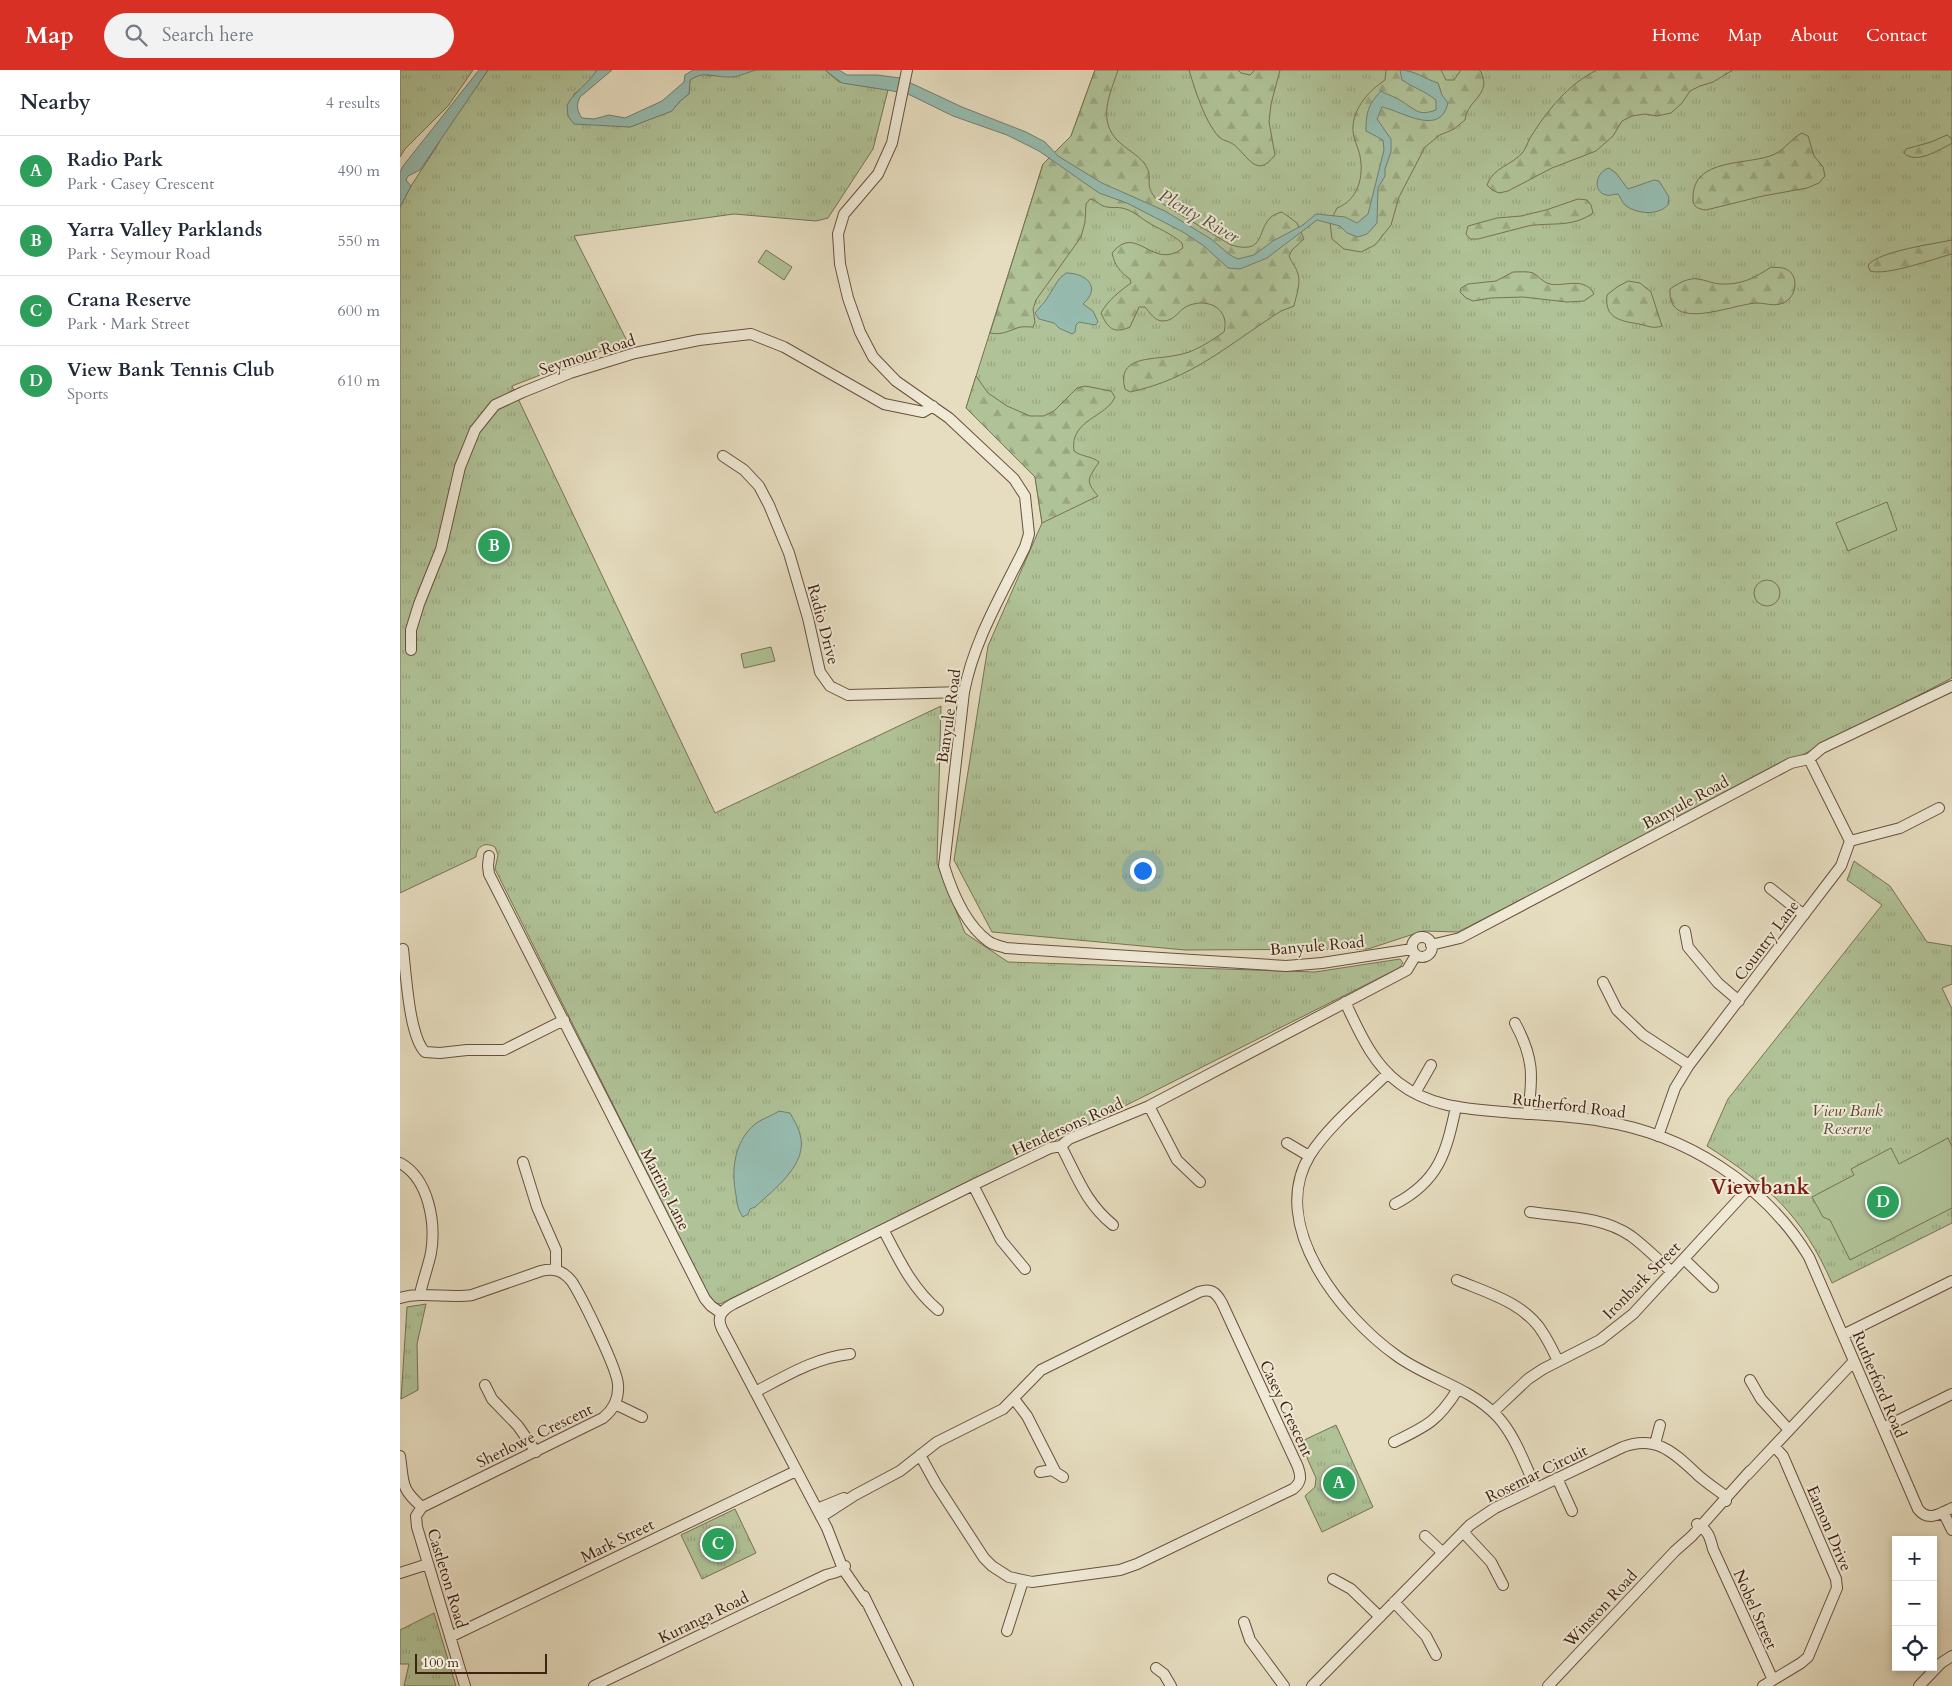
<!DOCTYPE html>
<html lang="en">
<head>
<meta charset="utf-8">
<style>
  :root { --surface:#fff; --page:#f2f2f3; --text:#1f2937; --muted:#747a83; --line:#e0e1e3; --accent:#d93025 }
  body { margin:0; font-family:Cardo,serif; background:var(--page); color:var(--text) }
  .controls { position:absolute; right:15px; bottom:15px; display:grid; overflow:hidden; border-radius:0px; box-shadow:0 2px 8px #0003 }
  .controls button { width:45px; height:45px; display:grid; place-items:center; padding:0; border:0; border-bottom:1px solid var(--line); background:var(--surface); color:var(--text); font:25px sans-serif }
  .scale { position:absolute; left:15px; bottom:12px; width:132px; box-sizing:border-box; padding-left:5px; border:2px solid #412110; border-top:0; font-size:14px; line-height:18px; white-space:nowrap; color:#412110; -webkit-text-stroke:4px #efe9d6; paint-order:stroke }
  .you { position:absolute; left:742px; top:800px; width:18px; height:18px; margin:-12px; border:4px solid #fff; border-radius:50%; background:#1a73e8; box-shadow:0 0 0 8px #1a73e833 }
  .badge { display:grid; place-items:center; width:32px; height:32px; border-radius:50%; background:var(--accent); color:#fff; font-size:16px; font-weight:700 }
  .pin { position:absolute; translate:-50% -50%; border:2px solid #fff; box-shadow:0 1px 5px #0006 }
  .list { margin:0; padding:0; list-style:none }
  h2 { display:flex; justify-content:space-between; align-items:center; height:65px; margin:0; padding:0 20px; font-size:21px }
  h2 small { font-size:16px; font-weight:400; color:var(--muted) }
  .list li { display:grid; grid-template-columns:32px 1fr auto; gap:15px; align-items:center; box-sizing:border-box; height:70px; padding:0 20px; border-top:1px solid var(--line) }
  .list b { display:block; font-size:19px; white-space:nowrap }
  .list p { margin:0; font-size:16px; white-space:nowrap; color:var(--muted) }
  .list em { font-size:16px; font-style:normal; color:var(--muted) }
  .icon { flex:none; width:28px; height:28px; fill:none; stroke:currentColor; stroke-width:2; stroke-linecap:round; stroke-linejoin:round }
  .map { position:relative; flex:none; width:1552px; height:1616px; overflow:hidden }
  header { display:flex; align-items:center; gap:30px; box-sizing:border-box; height:70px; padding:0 25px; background:var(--accent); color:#fff }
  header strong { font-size:24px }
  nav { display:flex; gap:28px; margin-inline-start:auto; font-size:18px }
  .search { width:350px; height:45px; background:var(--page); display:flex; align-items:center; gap:12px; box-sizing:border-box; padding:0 18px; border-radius:28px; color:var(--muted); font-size:19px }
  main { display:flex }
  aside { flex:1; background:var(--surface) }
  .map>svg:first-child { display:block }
  .grass { fill:url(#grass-tufts); stroke:#787254 }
  .forest { fill:url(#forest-firs); stroke:#787254 }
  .pitch { fill:#b0c297; stroke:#787254 }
  .water { fill:#96bcb0; stroke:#747e70 }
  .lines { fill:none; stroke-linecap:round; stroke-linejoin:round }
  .minor-casing { stroke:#6a503c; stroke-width:12 }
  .minor { stroke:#efe9d6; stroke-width:10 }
  .labels { text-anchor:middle; stroke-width:4; stroke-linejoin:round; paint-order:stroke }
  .street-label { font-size:16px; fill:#412110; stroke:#efe9d6 }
  .park-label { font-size:16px; font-style:italic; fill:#5d4932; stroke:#efe9d6 }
  .water-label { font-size:18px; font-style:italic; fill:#5a5040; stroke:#efe9d6 }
  .district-label { font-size:21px; font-weight:bold; fill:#7a1f14; stroke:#efe9d6 }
</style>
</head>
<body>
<header>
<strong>Map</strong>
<div class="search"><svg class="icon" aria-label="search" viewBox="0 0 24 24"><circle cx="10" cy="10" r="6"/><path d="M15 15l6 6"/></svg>Search here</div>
<nav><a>Home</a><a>Map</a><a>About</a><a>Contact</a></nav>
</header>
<main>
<aside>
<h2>Nearby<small>4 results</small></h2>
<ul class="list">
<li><span class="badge" style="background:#2e9e5b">A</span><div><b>Radio Park</b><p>Park · Casey Crescent</p></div><em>490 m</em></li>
<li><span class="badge" style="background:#2e9e5b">B</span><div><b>Yarra Valley Parklands</b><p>Park · Seymour Road</p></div><em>550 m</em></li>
<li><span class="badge" style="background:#2e9e5b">C</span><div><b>Crana Reserve</b><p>Park · Mark Street</p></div><em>600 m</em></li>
<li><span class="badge" style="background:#2e9e5b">D</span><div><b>View Bank Tennis Club</b><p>Sports</p></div><em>610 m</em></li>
</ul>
</aside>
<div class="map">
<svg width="1552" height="1616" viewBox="0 0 1552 1616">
  <defs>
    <pattern id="grass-tufts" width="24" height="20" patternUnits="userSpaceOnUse" patternTransform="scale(1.25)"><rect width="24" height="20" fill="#b0c297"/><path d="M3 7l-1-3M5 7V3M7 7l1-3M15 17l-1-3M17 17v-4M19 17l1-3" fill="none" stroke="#99a681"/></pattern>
    <pattern id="forest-firs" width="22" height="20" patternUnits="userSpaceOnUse" patternTransform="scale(1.25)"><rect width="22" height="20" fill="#b0c297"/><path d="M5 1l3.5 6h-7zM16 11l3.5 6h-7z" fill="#99a681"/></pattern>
  </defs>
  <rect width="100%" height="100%" fill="#e6ddc0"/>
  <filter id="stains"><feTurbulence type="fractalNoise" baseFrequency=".004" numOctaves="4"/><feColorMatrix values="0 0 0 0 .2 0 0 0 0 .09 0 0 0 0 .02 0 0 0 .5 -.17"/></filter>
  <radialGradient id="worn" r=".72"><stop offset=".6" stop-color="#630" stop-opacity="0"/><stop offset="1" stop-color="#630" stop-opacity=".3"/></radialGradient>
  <path class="grass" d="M 0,0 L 73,0 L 48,36 L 5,79 L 0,87 Z
    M 88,0 L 197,0 L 189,13 L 174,24 L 168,46 L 211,55 L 230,57 L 271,41 L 280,31 L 289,24 L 290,10 L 301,3 L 310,6 L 356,0 L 425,0 L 439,12 L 488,20 L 473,79 L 428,148 L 416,151 L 334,144 L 174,166 L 227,271 L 112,316 L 315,743 L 541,636 L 537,793 L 565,863 L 608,892 L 915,902 L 1000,889 L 1003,893 L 999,898 L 685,1056 L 320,1234 L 312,1232 L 95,799 L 98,785 L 95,777 C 86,772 77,775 76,787 L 0,823 L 0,137 L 11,116 L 37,76 L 43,65 Z
    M 695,0 L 1552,0 L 1552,608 L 1058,862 L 1023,861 L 968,879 L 785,880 L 592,862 L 554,790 L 588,576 L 642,453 L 635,407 L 566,338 L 643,94 L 671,66 Z
    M 1454,791 L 1490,816 L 1527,872 L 1552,876 L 1552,914 L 1542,918 L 1552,939 L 1552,1153 L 1432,1213 C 1402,1145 1368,1115 1307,1076 L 1328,1029 L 1482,835 L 1447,810 Z
    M 26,1234 L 17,1274 L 18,1320 L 1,1329 L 7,1237 Z
    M 936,1355 L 973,1437 L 922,1462 L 905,1426 L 915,1417 L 916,1408 L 900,1372 Z
    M 335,1439 L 356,1483 L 302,1509 L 281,1465 Z
    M 34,1543 L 56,1616 L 4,1616 L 9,1594 L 0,1594 L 0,1560 Z"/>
  <path class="forest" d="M 695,0 L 718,0 C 710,24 697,50 718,71 C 726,79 738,85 744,93 C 756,109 741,113 758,131 L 831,175 C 873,187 851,149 882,142 L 897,153 L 904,169 L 892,180 L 889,186 C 891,192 897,198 898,204 C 901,214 896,226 894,236 L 881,241 C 829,274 792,309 730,322 L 725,319 C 716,286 751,290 772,286 C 779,285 788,283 794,280 C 805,275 815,268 824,262 C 830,240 810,228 790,235 C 779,238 776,251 763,251 C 755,251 750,243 745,237 L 739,237 L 730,257 C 714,264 708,259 701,243 C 708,230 719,222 731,213 L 730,209 C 720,202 715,196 712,183 C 737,152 752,202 783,178 L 782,173 C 771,163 758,159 746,151 C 738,146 732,140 722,138 C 717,137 712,138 707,137 C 699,136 697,130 690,129 L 686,134 L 685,152 L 681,167 L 636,230 L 633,239 L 635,252 L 633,257 C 628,257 622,256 617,258 C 606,262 602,265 590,263 L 643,94 L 671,66 Z
    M 789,0 L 838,0 L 841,3 L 850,5 L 855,0 L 880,0 L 871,34 L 869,52 L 875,85 C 856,110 848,85 833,74 C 829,71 823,71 819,67 C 815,63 811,56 808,51 C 800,35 794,17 789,0 Z
    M 986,0 L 1041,0 L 1046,10 L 1054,10 L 1061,0 L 1079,0 L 1081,2 C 1082,5 1084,10 1084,14 C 1082,29 1067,33 1065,50 L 1054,59 L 1040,65 L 1025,77 L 999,127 L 991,155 L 975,175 L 961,182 L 944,179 L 932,169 L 930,152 L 937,138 C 958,130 964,107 960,86 C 958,76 952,68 953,56 C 954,37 970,20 985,10 Z
    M 1197,0 L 1333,0 L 1313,12 L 1300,16 L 1290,21 L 1282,33 L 1271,43 L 1257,46 L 1245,44 L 1232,46 L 1222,51 L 1213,66 L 1196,81 L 1152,98 L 1108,121 L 1099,123 L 1092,120 L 1087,115 C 1093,97 1113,95 1123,82 C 1126,78 1128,72 1130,68 C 1147,41 1168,14 1197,0 Z
    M 1402,63 L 1408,66 L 1414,86 L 1423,97 L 1425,106 L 1419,113 L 1407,118 L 1363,126 L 1306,140 C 1298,139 1293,137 1293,129 C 1291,86 1351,96 1375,84 C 1385,79 1392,68 1402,63 Z
    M 1547,65 L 1551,68 L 1552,71 L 1551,74 C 1538,80 1516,95 1504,83 L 1506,79 L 1531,72 Z
    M 1178,129 L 1187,130 L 1191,135 L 1193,143 C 1172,158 1152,152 1128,156 C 1111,160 1095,165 1078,169 L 1070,169 L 1066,164 L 1068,156 L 1097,148 L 1121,146 L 1146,140 Z
    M 1552,170 L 1552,184 C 1533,189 1487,206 1470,201 L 1468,195 C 1480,181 1533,174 1552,170 Z
    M 1371,197 C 1375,198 1380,197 1383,198 C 1400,202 1398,227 1383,233 C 1374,237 1366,233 1357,233 C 1332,234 1267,264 1270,219 C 1277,214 1289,207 1298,209 C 1306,210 1313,214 1321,214 C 1341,215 1355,208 1371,197 Z
    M 1113,202 C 1119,202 1128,201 1133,203 C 1139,206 1142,212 1150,214 C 1164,217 1185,206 1194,224 L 1184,231 L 1167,232 L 1123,227 L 1091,228 L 1073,231 L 1066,228 L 1060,222 L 1061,218 L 1068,214 L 1096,211 Z
    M 1228,211 L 1240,213 L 1251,222 L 1262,256 C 1253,259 1248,256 1239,254 C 1220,251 1204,248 1207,225 L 1217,217 Z
    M 576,306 L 588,323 L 607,336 L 630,346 L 644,346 L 654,341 L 677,318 L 685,316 L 711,321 L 715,327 C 707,347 669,350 674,381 C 682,387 692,386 699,392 C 689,408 684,410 698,426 L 642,453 L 635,407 L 566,338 Z"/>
  <path class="pitch" d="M 366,180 L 392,197 L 384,210 L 358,192 Z
    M 1487,432 L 1497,460 L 1448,481 L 1436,453 Z
    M1354 523a13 13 0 1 1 26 0a13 13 0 1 1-26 0Z
    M 371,577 L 375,591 L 344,598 L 341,584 Z
    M 1548,1068 L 1552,1077 L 1552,1138 L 1450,1190 L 1430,1150 L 1423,1147 L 1412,1127 L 1454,1105 L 1451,1099 L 1491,1078 L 1499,1094 Z"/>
  <path class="water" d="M 79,0 L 88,0 L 20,100 L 8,106 L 6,110 L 11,116 L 0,137 L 0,102 L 3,96 Z
    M 197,0 L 212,0 L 180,27 C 176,35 177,41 182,48 L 194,49 L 209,45 L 225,48 L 262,31 L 284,12 L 285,5 L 293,0 L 356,0 C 349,2 340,6 333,7 C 315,8 304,0 290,10 L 289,24 L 280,31 L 272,41 L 230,57 L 174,54 L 168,46 L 167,35 C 175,21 188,14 197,0 Z
    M 425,0 L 439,0 L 447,5 L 477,5 L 500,8 L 562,37 L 626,62 L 645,72 L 658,86 L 702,113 L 765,141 L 811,169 L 830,185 L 838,189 L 854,185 L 873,171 L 903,155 L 916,144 L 945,147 L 957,153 L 968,144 L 984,80 L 983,70 L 966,61 C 966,42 968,35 981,21 C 988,25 996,27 1003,32 C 1017,41 1019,46 1036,40 L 1036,30 C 1025,21 1014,18 1002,10 L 1000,0 C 1014,0 1025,9 1038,13 L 1042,25 L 1048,33 C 1040,67 1004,42 982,37 L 977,49 L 991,69 L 991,82 L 985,99 L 985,106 L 978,118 L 977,153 L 967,164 L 958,167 L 947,163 L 940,156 L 917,150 L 867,188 L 840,199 L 828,198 L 804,176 L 783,162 L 727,133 L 699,123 L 639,81 L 607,65 L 553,46 L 506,23 L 442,13 Z
    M 1209,98 L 1216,103 L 1228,119 L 1254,110 L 1259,111 L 1269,127 L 1268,135 C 1258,146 1236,144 1225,135 C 1222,132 1221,128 1218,124 C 1215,124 1210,126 1206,125 C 1191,121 1197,101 1209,98 Z
    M 666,203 C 686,203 702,217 683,234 L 693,241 L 698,252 L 695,255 L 679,252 L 676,255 L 675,262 L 672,264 L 659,258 L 654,253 L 639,249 L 635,243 L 646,230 L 659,209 Z
    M 379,1041 L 390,1043 C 394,1050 398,1057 400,1064 C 409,1094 374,1119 355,1137 L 350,1139 L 348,1144 L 343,1147 C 338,1140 337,1134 336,1125 C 331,1100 334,1072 355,1054 C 363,1048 372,1046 379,1041 Z"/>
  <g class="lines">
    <g class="minor-casing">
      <path id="minor" d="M 507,0 L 492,73 L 478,104 L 444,144 L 438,164 L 440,194 L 448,228 L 460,262 L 473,287 L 496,311 L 549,348 L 614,409 L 625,426 L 629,464 L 625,477 C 602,524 574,570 564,622 L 544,796 C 552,822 565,854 588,871 C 593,875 600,876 606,878 L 886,896 L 922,893 L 1012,879
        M 323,386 L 344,400 L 359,416 L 369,435 L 389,483 L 408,548 L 420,602 L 430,616 L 448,625 L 564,622
        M 11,580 L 11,560 L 19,534 L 41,479 L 60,397 L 75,360 L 95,335 L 123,322 L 170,303 L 235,283 L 299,270 L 351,264 L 384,277 L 484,334 L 523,342 L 533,336
        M 1450,771 L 1500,758 L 1539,738
        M 89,786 L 88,796 L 89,804 L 305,1229 L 311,1236 L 321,1243
        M 1370,818 L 1404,845
        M 1285,861 L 1288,877 L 1318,913 L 1339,931
        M1012 877a10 10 0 1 1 20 0a10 10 0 1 1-20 0Z
        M 1031,875 L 1060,868 L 1391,693 L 1409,689 L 1422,678 L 1552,616
        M 3,879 C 6,903 9,966 25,982 L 40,983 L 67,980 L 104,980 L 164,950
        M 1203,912 L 1217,940 L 1243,965 L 1289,995
        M 945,932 C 959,961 972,993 999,1013 C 1032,1039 1074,1039 1114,1043 C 1143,1045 1172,1046 1201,1051 C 1285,1064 1365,1114 1409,1187 L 1518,1439 C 1528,1452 1540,1444 1552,1438
        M 1115,953 C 1134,988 1133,1006 1128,1044
        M 988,1003 C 963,1028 929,1055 910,1085 C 867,1155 942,1247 997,1286 C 1029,1309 1069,1317 1097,1346 C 1115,1365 1125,1395 1136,1418
        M 1015,1023 L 1031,995
        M 749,1036 L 777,1090 L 800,1112
        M 1258,1066 L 1275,1018 L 1289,995 L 1441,796 L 1450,771 L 1409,689
        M 887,1073 L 909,1086
        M 661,1076 C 677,1106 685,1132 713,1155
        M 123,1092 L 137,1137 L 156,1180 L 156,1200
        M 0,1093 C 29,1109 36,1153 31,1183 C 28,1197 23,1210 20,1224
        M 573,1115 L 601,1170 L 625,1199
        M 995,1134 C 1039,1111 1046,1083 1056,1037
        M 1130,1142 C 1163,1147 1202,1146 1231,1166 C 1246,1177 1258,1190 1272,1202
        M 484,1161 C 499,1190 512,1218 538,1240
        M 1284,1189 L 1313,1217
        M 1057,1210 C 1088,1223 1125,1233 1143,1263 C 1149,1272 1153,1281 1158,1291
        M 0,1228 C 24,1221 48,1229 72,1225 L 141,1201 C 149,1199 157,1199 164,1204 C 168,1207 172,1211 174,1215 C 183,1230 218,1300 218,1315 C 219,1329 213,1340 203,1348 L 22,1437 L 16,1446 L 17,1457 L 65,1616
        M 1443,1265 L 1552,1211
        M 1350,1310 L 1361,1329 L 1389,1360
        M 85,1315 L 92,1329 L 118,1356 L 136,1382
        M 355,1322 C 386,1306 414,1288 450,1284
        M 614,1329 L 627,1346 L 655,1401
        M 215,1334 L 242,1347
        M 1093,1342 L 1128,1309 L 1143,1299 L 1200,1270 L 1233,1244 L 1349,1118
        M 1483,1358 L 1552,1324
        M 994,1372 C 1027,1356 1038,1351 1058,1319
        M 1255,1374 L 1260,1355
        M 0,1386 C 4,1413 0,1418 22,1437
        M 640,1402 L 652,1400 L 663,1407
        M 1347,1405 L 1454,1291
        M 1157,1408 L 1172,1441
        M 417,1439 L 444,1428
        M 1543,1442 L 1552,1460
        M 421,1447 L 455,1425 L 500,1401 L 537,1372 L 603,1339 L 641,1300 L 799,1222 C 811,1218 816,1222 822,1233 L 898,1397 C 901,1406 902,1412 893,1419 L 737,1494 L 720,1500 L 632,1512 L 609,1507 L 592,1496 L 584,1488 L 536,1414 L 520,1385
        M 1297,1454 C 1308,1460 1310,1467 1313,1479 L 1373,1610
        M 1063,1462 L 1091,1492 L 1103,1515
        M 1025,1466 L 1042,1482
        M 0,1503 L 28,1494
        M 933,1509 L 951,1519 L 980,1547
        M 464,1526 L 508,1616
        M 466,1532 L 443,1499 L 427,1458 L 322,1259 C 316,1247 322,1240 333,1234 L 573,1115 L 650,1078 L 661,1076 L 669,1069 L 749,1036 L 1007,900 L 1016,885
        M 994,1532 L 1026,1566 L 1036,1585
        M 844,1552 L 850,1570 L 884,1616
        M 607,1561 L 623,1511
        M 50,1567 L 396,1401
        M 756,1598 L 764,1604 L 771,1616
        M 194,1616 L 426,1505 C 433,1503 441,1502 445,1496
        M 912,1616 L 1070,1455 L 1095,1438 L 1223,1377 C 1258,1364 1276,1385 1299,1406 C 1307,1413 1316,1419 1324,1425 L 1326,1431
        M 1148,1616 L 1275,1481 L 1292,1466 L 1350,1401
        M 1363,1616 L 1401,1593 L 1408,1587 L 1437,1518 L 1436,1509 L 1389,1400 L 1383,1386 L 1374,1376
        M 1519,1616 L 1541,1593 L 1552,1586"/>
    </g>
    <use href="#minor" class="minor"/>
  </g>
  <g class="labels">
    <g class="street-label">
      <text transform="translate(187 284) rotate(-18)" y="6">Seymour Road</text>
      <text transform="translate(424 554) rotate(75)" y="6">Radio Drive</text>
      <text transform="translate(548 646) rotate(-82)" y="6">Banyule Road</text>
      <text transform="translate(1285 732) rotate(-28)" y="6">Banyule Road</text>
      <text transform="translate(1366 870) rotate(-53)" y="6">Country Lane</text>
      <text transform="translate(917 875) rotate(-5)" y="6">Banyule Road</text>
      <text transform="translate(1169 1035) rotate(7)" y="6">Rutherford Road</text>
      <text transform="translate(667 1056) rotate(-24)" y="6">Hendersons Road</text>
      <text transform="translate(266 1119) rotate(63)" y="6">Martins Lane</text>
      <text transform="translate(1241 1210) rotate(-45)" y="6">Ironbark Street</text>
      <text transform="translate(1480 1314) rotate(67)" y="6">Rutherford Road</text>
      <text transform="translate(887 1338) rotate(65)" y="6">Casey Crescent</text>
      <text transform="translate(134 1365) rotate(-26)" y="6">Sherlowe Crescent</text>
      <text transform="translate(1136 1403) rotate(-26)" y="6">Rosemar Circuit</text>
      <text transform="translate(1430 1458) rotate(67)" y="6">Eamon Drive</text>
      <text transform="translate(217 1470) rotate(-26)" y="6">Mark Street</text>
      <text transform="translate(48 1508) rotate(73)" y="6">Castleton Road</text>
      <text transform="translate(1200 1538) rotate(-47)" y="6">Winston Road</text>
      <text transform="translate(1356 1539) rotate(66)" y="6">Nobel Street</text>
      <text transform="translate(303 1547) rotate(-26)" y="6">Kuranga Road</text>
    </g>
    <g class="park-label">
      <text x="1447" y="1046">View Bank<tspan x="1447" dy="18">Reserve</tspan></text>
    </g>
    <g class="water-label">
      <text transform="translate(799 146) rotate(30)" y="6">Plenty River</text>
    </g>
    <g class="district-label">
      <text x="1360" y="1124">Viewbank</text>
    </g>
  </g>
  <rect width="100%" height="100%" filter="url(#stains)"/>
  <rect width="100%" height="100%" fill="url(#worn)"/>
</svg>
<div class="controls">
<button>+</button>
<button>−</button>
<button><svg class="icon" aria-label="locate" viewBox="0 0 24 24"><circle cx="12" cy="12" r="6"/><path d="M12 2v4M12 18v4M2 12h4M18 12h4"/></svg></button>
</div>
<div class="scale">100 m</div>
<div class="you"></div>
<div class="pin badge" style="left:939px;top:1413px;background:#2e9e5b">A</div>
<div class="pin badge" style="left:94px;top:476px;background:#2e9e5b">B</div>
<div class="pin badge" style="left:318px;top:1474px;background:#2e9e5b">C</div>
<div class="pin badge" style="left:1483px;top:1132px;background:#2e9e5b">D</div>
</div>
</main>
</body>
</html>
